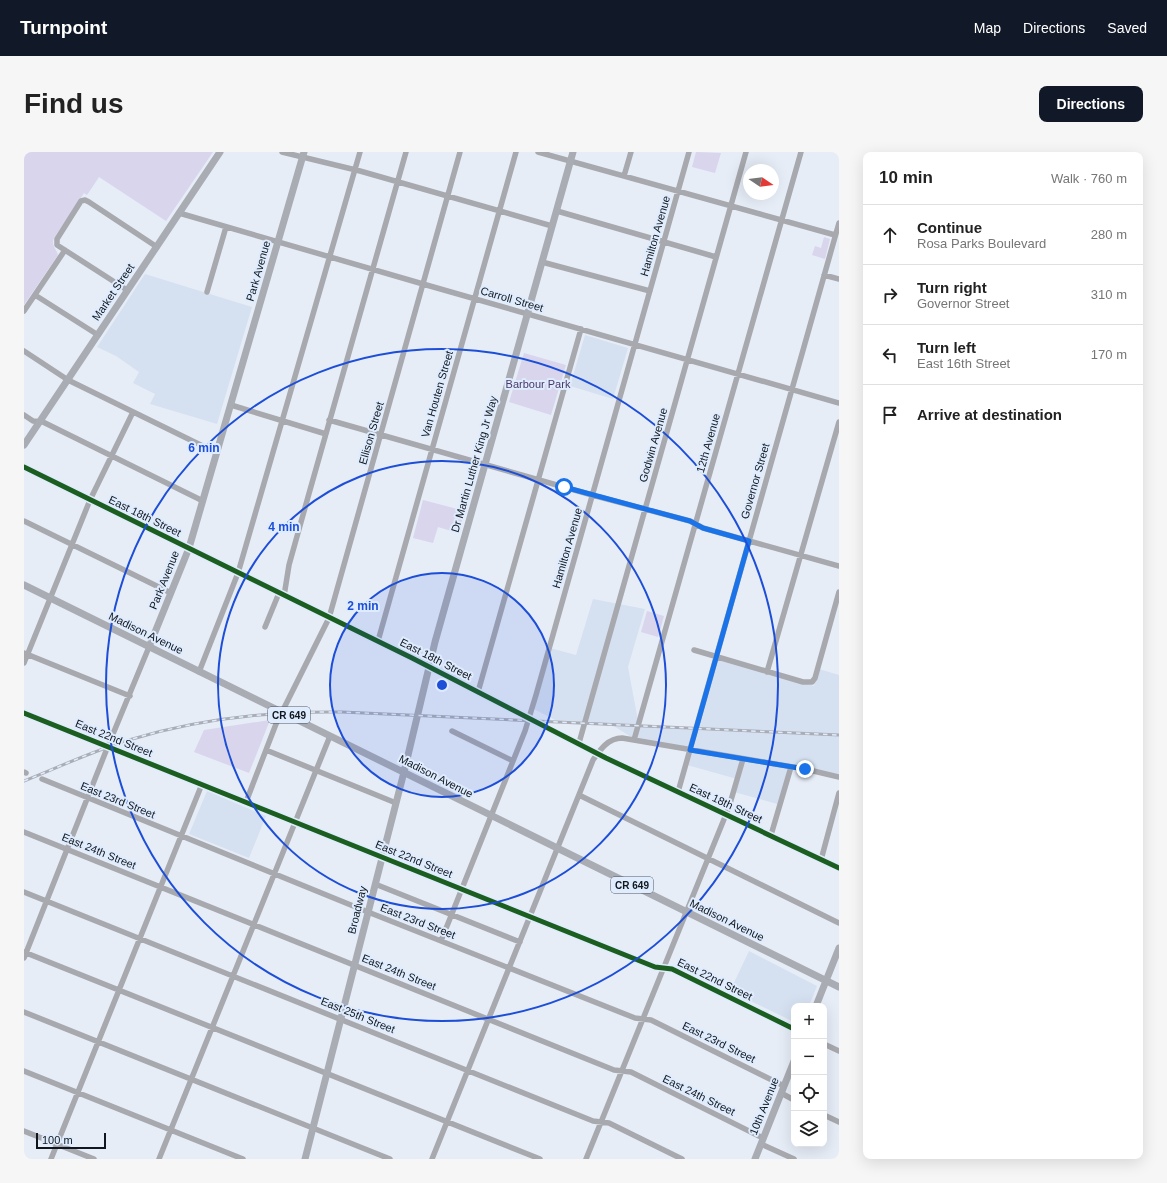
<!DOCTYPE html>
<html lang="en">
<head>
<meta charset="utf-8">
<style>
  :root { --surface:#fff; --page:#f6f6f6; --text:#222; --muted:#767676; --line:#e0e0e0; --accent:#111827 }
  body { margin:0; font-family:Helvetica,sans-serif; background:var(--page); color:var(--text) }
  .controls { position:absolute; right:12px; bottom:12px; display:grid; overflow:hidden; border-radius:8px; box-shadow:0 4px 16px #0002 }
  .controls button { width:36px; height:36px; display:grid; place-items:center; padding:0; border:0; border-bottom:1px solid var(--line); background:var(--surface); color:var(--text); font:20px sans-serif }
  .compass { position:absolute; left:719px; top:12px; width:36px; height:36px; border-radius:50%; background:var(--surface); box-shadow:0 4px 16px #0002; rotate:103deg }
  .scale { position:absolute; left:12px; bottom:10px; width:70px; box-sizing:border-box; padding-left:4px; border:2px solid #10161d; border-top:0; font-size:11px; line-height:14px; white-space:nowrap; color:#10161d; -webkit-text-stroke:3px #dfecfe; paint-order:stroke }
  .stop { position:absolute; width:12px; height:12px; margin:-9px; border:3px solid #1a73e8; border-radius:50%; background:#fff }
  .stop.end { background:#1a73e8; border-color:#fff; box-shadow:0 1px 4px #0008 }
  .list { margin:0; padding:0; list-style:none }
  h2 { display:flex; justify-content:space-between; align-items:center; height:52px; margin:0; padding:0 16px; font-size:17px }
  h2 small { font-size:13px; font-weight:400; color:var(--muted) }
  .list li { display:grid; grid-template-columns:26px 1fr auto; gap:12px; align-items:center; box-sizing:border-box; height:60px; padding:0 16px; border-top:1px solid var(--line) }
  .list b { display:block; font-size:15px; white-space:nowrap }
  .list p { margin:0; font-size:13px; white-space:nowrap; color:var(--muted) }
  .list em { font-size:13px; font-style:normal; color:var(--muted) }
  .icon { flex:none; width:22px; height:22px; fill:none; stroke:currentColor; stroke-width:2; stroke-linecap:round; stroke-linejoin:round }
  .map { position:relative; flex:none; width:815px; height:1007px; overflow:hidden; border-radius:8px }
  header { display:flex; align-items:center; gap:24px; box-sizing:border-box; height:56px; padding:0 20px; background:var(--accent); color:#fff }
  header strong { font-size:19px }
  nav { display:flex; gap:22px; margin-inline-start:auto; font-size:14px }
  .intro { display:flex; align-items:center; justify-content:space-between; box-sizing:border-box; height:96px; padding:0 24px }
  h1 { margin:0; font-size:28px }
  .button { padding:10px 18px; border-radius:8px; background:var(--accent); color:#fff; font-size:14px; font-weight:700 }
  main { display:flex; gap:24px; padding:0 24px }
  aside { flex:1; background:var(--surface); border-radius:8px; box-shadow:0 4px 16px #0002 }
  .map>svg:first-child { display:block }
  .built { fill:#d5e1f1 }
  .green { fill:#d8d5ed }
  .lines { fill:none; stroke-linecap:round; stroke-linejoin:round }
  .minor { stroke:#a7a9ae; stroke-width:5.5 }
  .major { stroke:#a9acb3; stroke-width:7 }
  .rail-casing { stroke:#aaadb5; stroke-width:3 }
  .rail { stroke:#dfecfe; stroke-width:1.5; stroke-dasharray:4.5; stroke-linecap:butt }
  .cycleway-casing { stroke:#dfecfe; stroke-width:8 }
  .cycleway { stroke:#1b5e20; stroke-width:5 }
  .route { stroke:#1a73e8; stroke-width:5 }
  .ring { fill:none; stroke:#1d4ed8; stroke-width:2 }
  .labels { text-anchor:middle; stroke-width:4; stroke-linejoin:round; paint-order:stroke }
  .shield { fill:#dfecfe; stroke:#4e5660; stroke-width:1 }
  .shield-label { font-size:10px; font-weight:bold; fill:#10161d }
  .street-label { font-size:11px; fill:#10161d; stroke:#dfecfe }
  .park-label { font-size:11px; fill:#493868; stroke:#dfecfe }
  .centre { fill:#1d4ed8; stroke:#dfecfe; stroke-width:2 }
  .ring-label { font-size:12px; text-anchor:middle; font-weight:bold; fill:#1d4ed8; stroke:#dfecfe; stroke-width:4; stroke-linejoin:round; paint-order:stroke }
</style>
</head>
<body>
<header>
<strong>Turnpoint</strong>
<nav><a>Map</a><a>Directions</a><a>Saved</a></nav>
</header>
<div class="intro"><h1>Find us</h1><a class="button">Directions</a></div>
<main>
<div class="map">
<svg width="815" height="1007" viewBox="0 0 815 1007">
  <rect width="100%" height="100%" fill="#e6edf7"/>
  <path class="built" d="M 121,122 L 228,155 L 193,272 L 126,252 L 131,242 L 109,231 L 115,220 L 92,204 L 73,195 Z
    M 561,183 L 604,196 L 589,247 L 546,234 Z
    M 569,447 L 621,457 L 604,515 L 615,574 L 672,578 L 693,505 L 790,534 L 795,517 L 815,523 L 815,627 L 767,616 L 757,653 L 710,640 L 713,627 L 663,613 L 666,599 L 612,588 L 588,573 L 537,571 L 508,556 L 526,496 L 552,503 Z
    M 183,639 L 242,664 L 225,706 L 165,682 Z
    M 725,799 L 793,834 L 785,854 L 770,854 L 770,870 L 706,839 Z"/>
  <path class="green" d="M 0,0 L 189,0 L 142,69 L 75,25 L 63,43 L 60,41 L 30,86 C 27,94 32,96 34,103 L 0,153 Z
    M 672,0 L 697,1 L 691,21 L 668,15 Z
    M 800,85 L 806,87 L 801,107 L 788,103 L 791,94 L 797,96 Z
    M 500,201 L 542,213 L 527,263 L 485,250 Z
    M 399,348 L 441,359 L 434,381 L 414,375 L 409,391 L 389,386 Z
    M 623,459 L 640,464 L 634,485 L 617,480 Z
    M 246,568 L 225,621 L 170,600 L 180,578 Z"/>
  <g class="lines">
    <path class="minor" d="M 258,0 L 336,19 L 528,74
      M 514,0 L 811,83
      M 600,24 L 607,0
      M 533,59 L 692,105
      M 155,61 L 399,132 L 815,251
      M 518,110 L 626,139
      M 800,123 L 815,127
      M 103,138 L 33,93 L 33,87 L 57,49 L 61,48 L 65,50 L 133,95
      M 183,140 L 202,75
      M 11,143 L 74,183
      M 0,159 L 41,98
      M 0,199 L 44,228 L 193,301
      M 207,253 L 302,282
      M 0,263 L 9,269 L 19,270 L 179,349
      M 305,268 L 568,343 L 666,369 L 679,376 L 815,414
      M 0,315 L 388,506 L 582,606 L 815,716
      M 0,369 L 147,441
      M 260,444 L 265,413 L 284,345 L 382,0
      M 241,475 L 255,441
      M 354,489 L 492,0
      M 670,498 L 779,530 L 788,530 L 791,526 L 815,440
      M 0,501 L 106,544
      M 0,511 L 66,348 L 109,260
      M 175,520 L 214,421 L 336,0
      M 743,520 L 815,270
      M 454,540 L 557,177
      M 0,561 L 631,815 L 648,817 L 770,877
      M 428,579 L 489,609
      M 610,588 L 777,0
      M 555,591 L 722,0
      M 242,598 L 372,651
      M 0,620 L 2,621
      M 18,627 L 344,760 L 611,866 L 627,868 L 760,934
      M 654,640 L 815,71
      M 555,643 L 815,771
      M 222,650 L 252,572 L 305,466 L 436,0
      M 0,680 L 590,918 L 607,920 L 739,986
      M 747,683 L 767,615
      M 797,708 L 815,641
      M 351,732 L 496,790
      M 0,740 L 569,969 L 585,971 L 658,1007
      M 417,789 L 501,579 L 512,543 L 665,0
      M 0,800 L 516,1007
      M 0,806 L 84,594 L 125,495
      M 0,860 L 366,1007
      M 800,892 L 815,899
      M 0,919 L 219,1007
      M 757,941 L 770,948
      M 800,963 L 815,970
      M 0,979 L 70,1007
      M 737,992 L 770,1007
      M 27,1007 L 178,632
      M 135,1007 L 306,584
      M 408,1007 L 569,608 C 576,598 584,586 598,586 L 781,617 L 815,625
      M 562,1007 L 705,655 L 719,607"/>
    <path class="major" d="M 0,293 L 196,0
      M 0,433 L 815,835
      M 125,495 L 165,396 L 280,0
      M 792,854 L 815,796
      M 281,1007 L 380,620 L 411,490 L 549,0
      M 731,1007 L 770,909"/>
    <g class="rail-casing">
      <path id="rail" d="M 0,629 C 35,615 69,599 105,588 C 174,567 247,559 318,560 L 815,583"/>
    </g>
    <use href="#rail" class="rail"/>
    <g class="cycleway-casing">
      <path id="cycleway" d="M 0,315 L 388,506 L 582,606 L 815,716
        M 0,561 L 631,815 L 648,817 L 770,877"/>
    </g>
    <use href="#cycleway" class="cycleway"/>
  </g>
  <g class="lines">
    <path class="route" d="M 540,335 L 666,369 L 679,376 L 725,389 L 666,598 L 781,617"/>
  </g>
  <circle cx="418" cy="533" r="112" fill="#1d4ed8" fill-opacity=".12"/>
  <g class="ring">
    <circle cx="418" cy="533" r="112"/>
    <circle cx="418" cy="533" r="224"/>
    <circle cx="418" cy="533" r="336"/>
  </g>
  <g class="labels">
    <g class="shield">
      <rect x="244" y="555" width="42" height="16" rx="3"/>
      <rect x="587" y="725" width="42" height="16" rx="3"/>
    </g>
    <g class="shield-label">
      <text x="265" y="567">CR 649</text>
      <text x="608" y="737">CR 649</text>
    </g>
    <g class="street-label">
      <text transform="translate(631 84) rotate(-74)" y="4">Hamilton Avenue</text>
      <text transform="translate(234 119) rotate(-74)" y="4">Park Avenue</text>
      <text transform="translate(89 140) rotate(-56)" y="4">Market Street</text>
      <text transform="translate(488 147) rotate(16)" y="4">Carroll Street</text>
      <text transform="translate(413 242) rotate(-74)" y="4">Van Houten Street</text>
      <text transform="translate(347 281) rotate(-74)" y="4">Ellison Street</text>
      <text transform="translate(684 291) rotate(-74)" y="4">12th Avenue</text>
      <text transform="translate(629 293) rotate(-74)" y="4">Godwin Avenue</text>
      <text transform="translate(450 312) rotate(-74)" y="4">Dr Martin Luther King Jr Way</text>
      <text transform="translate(731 329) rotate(-74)" y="4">Governor Street</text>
      <text transform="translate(121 364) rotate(26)" y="4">East 18th Street</text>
      <text transform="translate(543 396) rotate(-74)" y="4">Hamilton Avenue</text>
      <text transform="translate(140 428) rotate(-68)" y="4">Park Avenue</text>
      <text transform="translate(122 481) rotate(26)" y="4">Madison Avenue</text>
      <text transform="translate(412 507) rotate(27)" y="4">East 18th Street</text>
      <text transform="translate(90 586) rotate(22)" y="4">East 22nd Street</text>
      <text transform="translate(412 624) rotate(27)" y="4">Madison Avenue</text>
      <text transform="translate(94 648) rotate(22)" y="4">East 23rd Street</text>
      <text transform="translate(702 651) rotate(25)" y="4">East 18th Street</text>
      <text transform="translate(75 699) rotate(22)" y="4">East 24th Street</text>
      <text transform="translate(390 707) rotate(22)" y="4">East 22nd Street</text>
      <text transform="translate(333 758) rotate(-76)" y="4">Broadway</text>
      <text transform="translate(703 768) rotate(26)" y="4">Madison Avenue</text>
      <text transform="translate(394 769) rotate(21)" y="4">East 23rd Street</text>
      <text transform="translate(375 820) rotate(22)" y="4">East 24th Street</text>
      <text transform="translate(691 827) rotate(26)" y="4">East 22nd Street</text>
      <text transform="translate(334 863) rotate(22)" y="4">East 25th Street</text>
      <text transform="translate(695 890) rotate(26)" y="4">East 23rd Street</text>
      <text transform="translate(675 943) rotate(26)" y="4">East 24th Street</text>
      <text transform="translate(740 954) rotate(-68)" y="4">10th Avenue</text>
    </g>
    <g class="park-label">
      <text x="514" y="236">Barbour Park</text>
    </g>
  </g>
  <circle cx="418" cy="533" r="6" class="centre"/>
  <g class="ring-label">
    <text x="180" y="300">6 min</text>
    <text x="260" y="379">4 min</text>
    <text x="339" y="458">2 min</text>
  </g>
</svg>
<div class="controls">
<button>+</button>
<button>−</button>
<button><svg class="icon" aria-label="locate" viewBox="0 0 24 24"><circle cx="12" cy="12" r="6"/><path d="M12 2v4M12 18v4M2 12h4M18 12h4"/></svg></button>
<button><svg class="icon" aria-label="layers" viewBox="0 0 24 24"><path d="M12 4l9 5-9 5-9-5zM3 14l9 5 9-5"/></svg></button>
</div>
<svg class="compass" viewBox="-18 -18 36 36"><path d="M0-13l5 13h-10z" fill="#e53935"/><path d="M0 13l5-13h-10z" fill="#767676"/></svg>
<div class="scale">100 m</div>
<div class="stop" style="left:540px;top:335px"></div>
<div class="stop end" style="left:781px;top:617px"></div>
</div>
<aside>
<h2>10 min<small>Walk · 760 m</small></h2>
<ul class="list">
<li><svg class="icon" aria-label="ahead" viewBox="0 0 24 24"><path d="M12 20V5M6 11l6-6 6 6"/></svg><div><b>Continue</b><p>Rosa Parks Boulevard</p></div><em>280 m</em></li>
<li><svg class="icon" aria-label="right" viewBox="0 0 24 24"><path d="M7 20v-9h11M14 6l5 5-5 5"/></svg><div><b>Turn right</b><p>Governor Street</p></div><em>310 m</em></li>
<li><svg class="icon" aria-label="left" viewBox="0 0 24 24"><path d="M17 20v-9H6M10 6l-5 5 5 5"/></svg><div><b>Turn left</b><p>East 16th Street</p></div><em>170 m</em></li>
<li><svg class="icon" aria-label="arrive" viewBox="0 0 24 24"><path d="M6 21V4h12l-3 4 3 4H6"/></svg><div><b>Arrive at destination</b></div></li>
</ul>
</aside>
</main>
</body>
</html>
